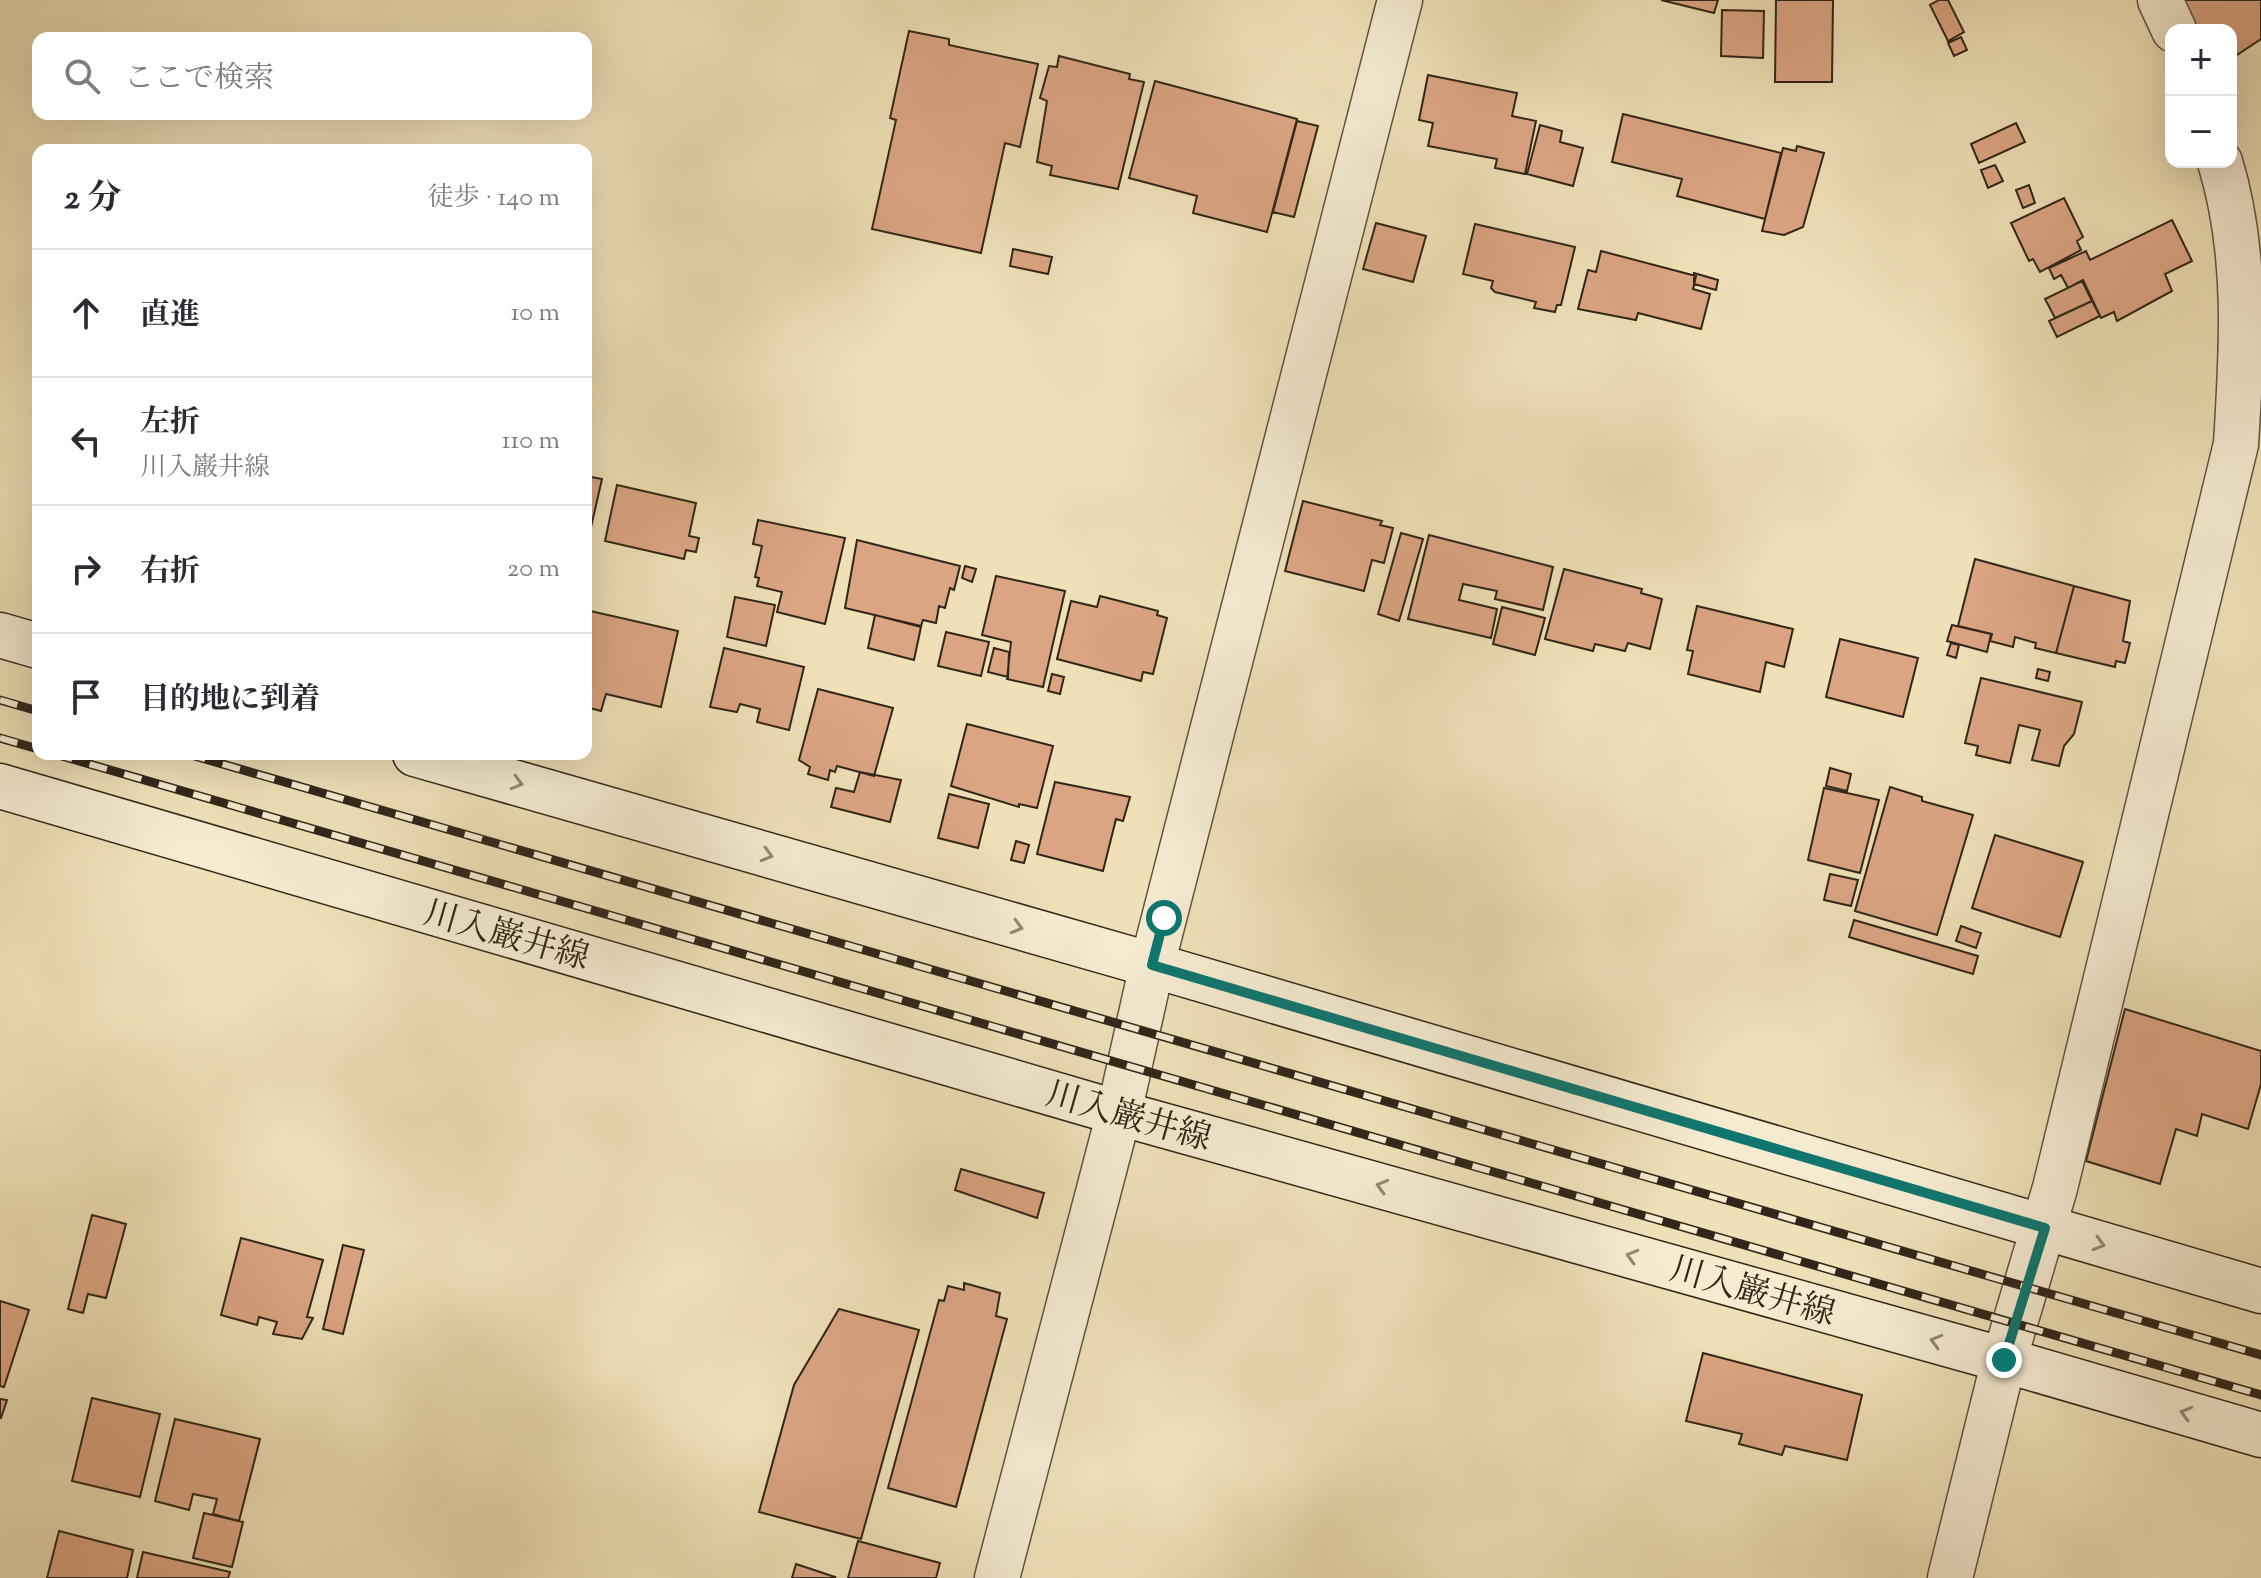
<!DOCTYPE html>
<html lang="ja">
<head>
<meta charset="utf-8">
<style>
  :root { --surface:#fff; --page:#f7f7f7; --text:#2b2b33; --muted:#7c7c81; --line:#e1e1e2 }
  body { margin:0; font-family:"Sorts Mill Goudy","Noto Serif JP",serif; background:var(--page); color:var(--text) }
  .controls { position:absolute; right:24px; top:24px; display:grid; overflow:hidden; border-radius:16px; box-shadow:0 8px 32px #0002 }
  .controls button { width:72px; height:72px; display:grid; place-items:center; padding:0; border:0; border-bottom:2px solid var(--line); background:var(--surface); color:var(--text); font:40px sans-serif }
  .stop { position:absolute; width:24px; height:24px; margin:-18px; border:6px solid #0f766e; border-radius:50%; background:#fff }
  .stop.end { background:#0f766e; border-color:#fff; box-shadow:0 2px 8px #0008 }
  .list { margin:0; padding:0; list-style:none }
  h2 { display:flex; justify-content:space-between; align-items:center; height:104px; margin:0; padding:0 32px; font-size:34px }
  h2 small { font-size:26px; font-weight:400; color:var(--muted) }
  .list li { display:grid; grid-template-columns:52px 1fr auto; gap:24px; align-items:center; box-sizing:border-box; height:128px; padding:0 32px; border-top:2px solid var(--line) }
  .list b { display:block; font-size:30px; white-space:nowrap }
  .list p { margin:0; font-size:26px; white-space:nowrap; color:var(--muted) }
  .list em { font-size:26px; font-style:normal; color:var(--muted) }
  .icon { flex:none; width:44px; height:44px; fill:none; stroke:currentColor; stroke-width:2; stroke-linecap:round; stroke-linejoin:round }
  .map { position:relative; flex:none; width:2261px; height:1578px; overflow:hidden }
  .search { position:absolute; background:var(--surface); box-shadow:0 8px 32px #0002; left:32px; top:32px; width:560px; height:88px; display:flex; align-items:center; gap:20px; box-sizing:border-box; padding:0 28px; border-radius:16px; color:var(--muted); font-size:30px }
  .panel { position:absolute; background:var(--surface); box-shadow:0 8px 32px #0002; left:32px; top:144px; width:560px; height:616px; border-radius:16px }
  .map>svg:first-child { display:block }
  .building { fill:#dba583; stroke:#312619; stroke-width:2 }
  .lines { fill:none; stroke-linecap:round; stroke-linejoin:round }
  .street-casing { stroke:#605441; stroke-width:47 }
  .secondary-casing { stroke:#312619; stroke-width:47 }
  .street { stroke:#f5ebd1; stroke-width:44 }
  .secondary { stroke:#f5ebd1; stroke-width:44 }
  .rail-casing { stroke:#312619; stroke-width:9 }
  .rail { stroke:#f5ebd1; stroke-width:6; stroke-dasharray:18; stroke-linecap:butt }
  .oneway { stroke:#938875 }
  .route { stroke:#0f766e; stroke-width:10 }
  .labels { text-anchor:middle; stroke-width:8; stroke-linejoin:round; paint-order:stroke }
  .street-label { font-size:34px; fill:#312619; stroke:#f5ebd1 }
</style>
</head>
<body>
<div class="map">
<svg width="2261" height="1578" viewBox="0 0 2261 1578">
  <rect width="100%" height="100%" fill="#efe0b8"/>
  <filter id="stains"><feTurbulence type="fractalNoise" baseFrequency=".0025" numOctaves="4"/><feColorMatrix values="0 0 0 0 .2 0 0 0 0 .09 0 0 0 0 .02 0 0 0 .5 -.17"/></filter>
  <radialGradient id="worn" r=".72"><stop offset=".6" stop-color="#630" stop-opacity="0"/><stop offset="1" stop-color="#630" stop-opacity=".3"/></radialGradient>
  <path class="building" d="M 1661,0 L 1718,0 L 1714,13 Z
    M 1776,0 L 1833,0 L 1832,82 L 1775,82 Z
    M 1939,0 L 1948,0 L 1964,32 L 1948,41 L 1930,5 Z
    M 2144,0 L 2261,0 L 2261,39 L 2231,59 L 2231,30 L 2171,30 Z
    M 1722,10 L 1764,11 L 1763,58 L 1721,56 Z
    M 909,31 L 949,39 L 949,45 L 1038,64 L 1020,147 L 1005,143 L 981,253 L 872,229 L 896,120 L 890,118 Z
    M 1961,37 L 1967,50 L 1954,56 L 1948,43 Z
    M 1059,56 L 1130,74 L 1129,79 L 1144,82 L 1118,189 L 1050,175 L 1052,166 L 1037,162 L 1047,101 L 1040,98 L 1049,66 L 1057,67 Z
    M 1428,75 L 1517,93 L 1512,116 L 1536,121 L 1525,174 L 1495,168 L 1497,159 L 1428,146 L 1433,123 L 1419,120 Z
    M 1155,81 L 1297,119 L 1267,232 L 1193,213 L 1197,196 L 1129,178 Z
    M 1623,114 L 1781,153 L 1765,219 L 1677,196 L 1682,179 L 1612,162 Z
    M 1297,121 L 1318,126 L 1294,217 L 1273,212 Z
    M 2016,123 L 2025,142 L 1979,163 L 1971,144 Z
    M 1540,125 L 1562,131 L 1560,142 L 1583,148 L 1573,186 L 1527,174 Z
    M 1797,146 L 1824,153 L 1803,227 L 1784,235 L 1762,231 L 1783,148 L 1796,151 Z
    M 1995,165 L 2003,181 L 1988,188 L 1981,170 Z
    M 2029,185 L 2035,203 L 2023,208 L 2016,190 Z
    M 2064,198 L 2083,237 L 2077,241 L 2081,250 L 2040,272 L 2033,259 L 2029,261 L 2011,223 Z
    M 2172,220 L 2192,261 L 2165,274 L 2172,291 L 2117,321 L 2114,312 L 2101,318 L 2083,280 L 2068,288 L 2061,275 L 2054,279 L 2049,268 L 2086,251 L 2090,260 Z
    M 1376,223 L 1426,236 L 1413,282 L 1363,269 Z
    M 1475,224 L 1575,247 L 1561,305 L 1557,305 L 1555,312 L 1534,308 L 1536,302 L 1495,292 L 1491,288 L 1493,281 L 1463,274 Z
    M 1013,249 L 1052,257 L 1048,274 L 1010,266 Z
    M 1601,251 L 1696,276 L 1693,289 L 1710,294 L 1701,329 L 1638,313 L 1636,320 L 1578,309 L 1588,270 L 1596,272 Z
    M 1694,273 L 1718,280 L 1716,290 L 1694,284 Z
    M 2082,281 L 2092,301 L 2055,318 L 2045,299 Z
    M 2092,301 L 2100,316 L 2057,337 L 2049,321 Z
    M 586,476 L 602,479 L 586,549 Z
    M 617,485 L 696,503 L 689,536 L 699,538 L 696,552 L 686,550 L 684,559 L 605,541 Z
    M 1303,501 L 1382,521 L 1380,525 L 1393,528 L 1384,563 L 1372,560 L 1364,591 L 1285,571 Z
    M 758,520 L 845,538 L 825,624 L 777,612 L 782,592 L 757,586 L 759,578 L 755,577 L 762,546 L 753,544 Z
    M 1401,533 L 1423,539 L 1399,621 L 1378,614 Z
    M 1429,535 L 1553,567 L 1543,610 L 1495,599 L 1497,591 L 1463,584 L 1459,600 L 1497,609 L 1491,638 L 1408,619 Z
    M 857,540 L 960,566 L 954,590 L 950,588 L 945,608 L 939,606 L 936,623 L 923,620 L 921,626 L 845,608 Z
    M 1975,559 L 2074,586 L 2056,653 L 2035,648 L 2036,643 L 2015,637 L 2013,647 L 1990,641 L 1992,634 L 1958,626 Z
    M 965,566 L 976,569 L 972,582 L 962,578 Z
    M 1564,569 L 1642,589 L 1641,593 L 1662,599 L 1650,649 L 1628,643 L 1625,651 L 1595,644 L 1593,651 L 1545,639 Z
    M 996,576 L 1065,591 L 1043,687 L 1007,679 L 1011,642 L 982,635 Z
    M 2074,586 L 2130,601 L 2123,641 L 2130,643 L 2125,663 L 2116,661 L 2115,667 L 2056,653 Z
    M 1100,596 L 1158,611 L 1157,615 L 1167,618 L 1153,674 L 1143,672 L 1141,681 L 1057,659 L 1071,601 L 1097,607 Z
    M 735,597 L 775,605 L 766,646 L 727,637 Z
    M 1697,606 L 1793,629 L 1784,667 L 1766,662 L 1760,692 L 1688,674 L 1693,651 L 1687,650 Z
    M 1502,607 L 1545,618 L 1535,655 L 1493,644 Z
    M 586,610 L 678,631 L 661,707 L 606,694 L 601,711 L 586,707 Z
    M 875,615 L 921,627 L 914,660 L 868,648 Z
    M 1952,625 L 1991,634 L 1987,652 L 1947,641 Z
    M 946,632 L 989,642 L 981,676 L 938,666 Z
    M 1840,639 L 1918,658 L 1903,717 L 1826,697 Z
    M 1951,643 L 1959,645 L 1956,658 L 1947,655 Z
    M 724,648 L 804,667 L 789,730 L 757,722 L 760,709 L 740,704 L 737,712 L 710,707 Z
    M 994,648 L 1009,652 L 1008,677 L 988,672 Z
    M 2038,669 L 2050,672 L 2048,681 L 2036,678 Z
    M 1052,674 L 1064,677 L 1060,694 L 1048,691 Z
    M 1981,678 L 2082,702 L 2074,734 L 2064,746 L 2059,766 L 2032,760 L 2040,730 L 2019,725 L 2010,763 L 1976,755 L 1978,746 L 1965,743 Z
    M 818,689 L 893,708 L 874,776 L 837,766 L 835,772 L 830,770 L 828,780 L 808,774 L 810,767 L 799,760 Z
    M 967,724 L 1053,746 L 1037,808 L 1019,804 L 1019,807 L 951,786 Z
    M 1830,768 L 1851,774 L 1847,791 L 1826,786 Z
    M 860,772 L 901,780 L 890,822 L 831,807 L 836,788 L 854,792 Z
    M 1055,782 L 1130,797 L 1123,821 L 1116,819 L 1103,871 L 1037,854 Z
    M 1890,787 L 1922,797 L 1922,801 L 1973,815 L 1937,935 L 1855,911 Z
    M 1824,788 L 1879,800 L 1860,873 L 1808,860 Z
    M 949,794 L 989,804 L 978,848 L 938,838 Z
    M 1995,835 L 2083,862 L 2060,937 L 1972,908 Z
    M 1016,841 L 1029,845 L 1024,863 L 1011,860 Z
    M 1830,874 L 1858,880 L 1851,906 L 1824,900 Z
    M 1854,920 L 1978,956 L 1973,974 L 1849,937 Z
    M 1961,926 L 1981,933 L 1976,948 L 1956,941 Z
    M 2125,1009 L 2261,1051 L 2261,1084 L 2248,1129 L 2202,1114 L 2197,1136 L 2176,1129 L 2160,1184 L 2086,1161 Z
    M 961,1169 L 1044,1193 L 1037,1218 L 955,1190 Z
    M 92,1215 L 126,1224 L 106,1298 L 88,1294 L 83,1313 L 68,1309 Z
    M 241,1238 L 323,1260 L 307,1317 L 313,1318 L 302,1339 L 273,1334 L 277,1322 L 259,1317 L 257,1325 L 221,1315 Z
    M 343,1245 L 364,1250 L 343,1334 L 323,1329 Z
    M 964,1283 L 1000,1293 L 996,1316 L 1007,1319 L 956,1507 L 888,1488 L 939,1300 L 944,1301 L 948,1286 L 964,1290 Z
    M 0,1301 L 29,1310 L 4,1387 L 0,1386 Z
    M 839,1309 L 919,1330 L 861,1539 L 759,1512 L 794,1385 Z
    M 1703,1353 L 1862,1395 L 1847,1460 L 1785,1446 L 1782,1455 L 1739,1444 L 1742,1434 L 1686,1421 Z
    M 92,1398 L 160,1414 L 140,1497 L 72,1481 Z
    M 0,1399 L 7,1400 L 1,1418 L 0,1417 Z
    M 175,1419 L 260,1439 L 239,1521 L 213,1514 L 217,1499 L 193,1494 L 189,1510 L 155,1501 Z
    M 204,1513 L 243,1522 L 232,1567 L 193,1558 Z
    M 59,1531 L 133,1550 L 127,1578 L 47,1578 Z
    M 858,1541 L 940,1563 L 936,1578 L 848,1578 Z
    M 143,1552 L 230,1572 L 228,1578 L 137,1578 Z
    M 796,1564 L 835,1577 L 834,1578 L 792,1578 Z"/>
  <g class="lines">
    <g class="street-casing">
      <path id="street" d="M 2160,0 L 2174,30
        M 997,1578 L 1119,1113 L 1152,965 L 1400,0
        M 1950,1578 L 2004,1360 L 2055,1188 L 2236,444 C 2242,349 2248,253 2220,162"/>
    </g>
    <g class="secondary-casing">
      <path id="secondary" d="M 0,635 L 38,646
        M 415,754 L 1152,965 L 2261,1291
        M 0,786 L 1119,1113 L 2004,1360 L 2261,1435"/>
    </g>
    <use href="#street" class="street"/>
    <use href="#secondary" class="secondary"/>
    <g class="rail-casing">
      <path id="rail" d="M 0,700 L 38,711
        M 0,738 L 38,749
        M 55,754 L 2261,1395
        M 188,754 L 2261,1355"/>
    </g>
    <use href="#rail" class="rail"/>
  </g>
  <defs><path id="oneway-chevron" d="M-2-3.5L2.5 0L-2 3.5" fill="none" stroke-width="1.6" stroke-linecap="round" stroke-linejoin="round" transform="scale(2)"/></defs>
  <g class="oneway">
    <use href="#oneway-chevron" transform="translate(517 783) rotate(16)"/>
    <use href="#oneway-chevron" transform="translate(767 855) rotate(16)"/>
    <use href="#oneway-chevron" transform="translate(1017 927) rotate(16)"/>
    <use href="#oneway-chevron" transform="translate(1382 1186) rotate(-164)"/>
    <use href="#oneway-chevron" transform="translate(2099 1244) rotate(16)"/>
    <use href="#oneway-chevron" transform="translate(1632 1256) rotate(-164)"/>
    <use href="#oneway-chevron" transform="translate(1936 1341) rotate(-164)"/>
    <use href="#oneway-chevron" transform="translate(2186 1413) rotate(-164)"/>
  </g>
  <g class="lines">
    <path class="route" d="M 1164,918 L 1152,965 L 2045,1228 L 2004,1360"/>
  </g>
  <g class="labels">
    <g class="street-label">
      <text transform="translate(507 934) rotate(16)" y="12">川入巌井線</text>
      <text transform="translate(1129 1115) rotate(16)" y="12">川入巌井線</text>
      <text transform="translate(1753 1290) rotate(16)" y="12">川入巌井線</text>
    </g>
  </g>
  <rect width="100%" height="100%" filter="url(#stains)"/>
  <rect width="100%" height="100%" fill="url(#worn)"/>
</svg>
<div class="controls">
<button>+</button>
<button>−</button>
</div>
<div class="stop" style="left:1164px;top:918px"></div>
<div class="stop end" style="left:2004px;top:1360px"></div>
<div class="search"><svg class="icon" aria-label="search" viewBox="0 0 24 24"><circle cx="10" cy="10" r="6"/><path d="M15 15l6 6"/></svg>ここで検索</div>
<section class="panel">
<h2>2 分<small>徒歩 · 140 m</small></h2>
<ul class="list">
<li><svg class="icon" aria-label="ahead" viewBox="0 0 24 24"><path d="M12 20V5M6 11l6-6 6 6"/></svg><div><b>直進</b></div><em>10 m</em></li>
<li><svg class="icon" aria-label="left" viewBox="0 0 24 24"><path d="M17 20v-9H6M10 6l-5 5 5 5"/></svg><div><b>左折</b><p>川入巌井線</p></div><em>110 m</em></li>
<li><svg class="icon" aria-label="right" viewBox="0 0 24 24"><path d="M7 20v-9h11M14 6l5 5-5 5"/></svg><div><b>右折</b></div><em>20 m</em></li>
<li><svg class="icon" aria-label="arrive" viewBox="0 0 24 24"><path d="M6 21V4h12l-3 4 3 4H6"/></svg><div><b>目的地に到着</b></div></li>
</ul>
</section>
</div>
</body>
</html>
